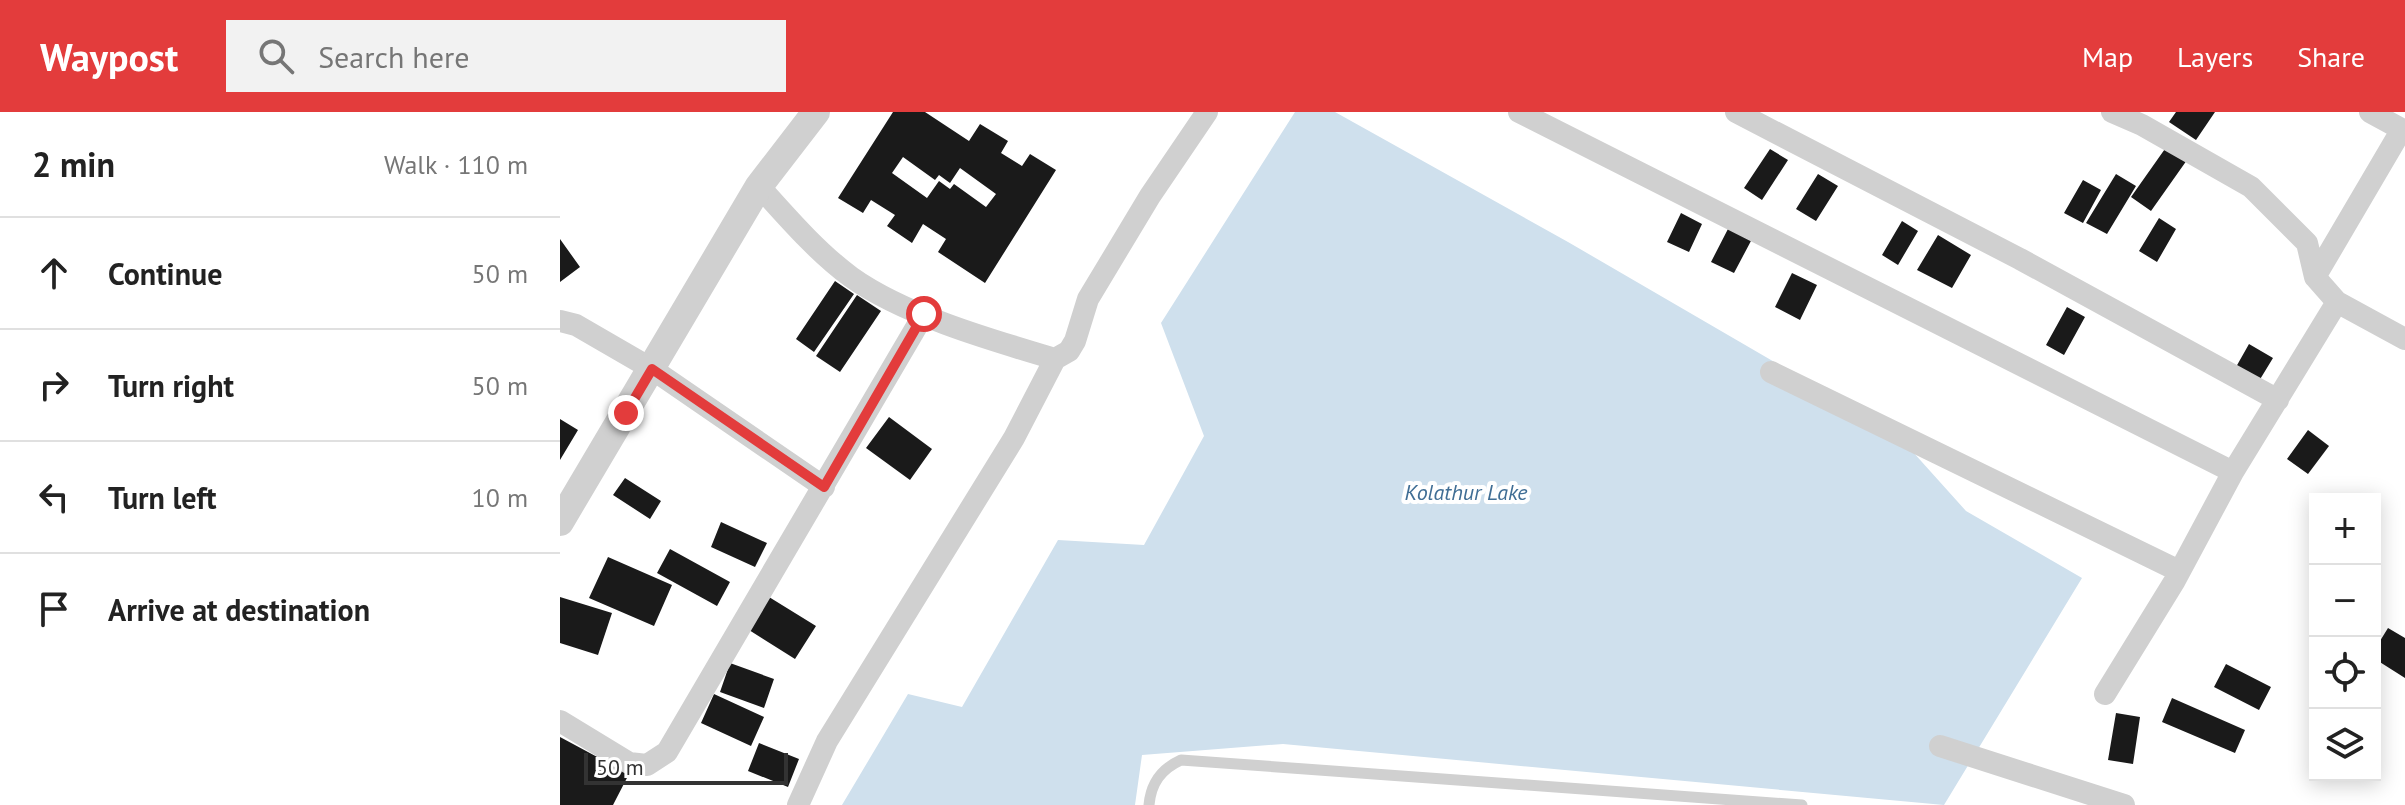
<!DOCTYPE html>
<html lang="en">
<head>
<meta charset="utf-8">
<style>
  :root { --surface:#fff; --page:#f2f2f2; --text:#222; --muted:#767676; --line:#e0e0e0; --accent:#e33c3c }
  body { margin:0; font-family:"PT Sans",sans-serif; background:var(--page); color:var(--text) }
  .controls { position:absolute; right:24px; bottom:24px; display:grid; overflow:hidden; border-radius:0px; box-shadow:0 4px 20px #0003 }
  .controls button { width:72px; height:72px; display:grid; place-items:center; padding:0; border:0; border-bottom:2px solid var(--line); background:var(--surface); color:var(--text); font:40px sans-serif }
  .scale { position:absolute; left:24px; bottom:20px; width:204px; box-sizing:border-box; padding-left:8px; border:4px solid #333; border-top:0; font-size:22px; line-height:28px; white-space:nowrap; color:#333; -webkit-text-stroke:6px #fff; paint-order:stroke }
  .stop { position:absolute; width:24px; height:24px; margin:-18px; border:6px solid #e33c3c; border-radius:50%; background:#fff }
  .stop.end { background:#e33c3c; border-color:#fff; box-shadow:0 2px 8px #0008 }
  .list { margin:0; padding:0; list-style:none }
  h2 { display:flex; justify-content:space-between; align-items:center; height:104px; margin:0; padding:0 32px; font-size:34px }
  h2 small { font-size:26px; font-weight:400; color:var(--muted) }
  .list li { display:grid; grid-template-columns:52px 1fr auto; gap:24px; align-items:center; box-sizing:border-box; height:112px; padding:0 32px; border-top:2px solid var(--line) }
  .list b { display:block; font-size:30px; white-space:nowrap }
  .list em { font-size:26px; font-style:normal; color:var(--muted) }
  .icon { flex:none; width:44px; height:44px; fill:none; stroke:currentColor; stroke-width:2; stroke-linecap:round; stroke-linejoin:round }
  .map { position:relative; flex:none; width:1845px; height:693px; overflow:hidden }
  header { display:flex; align-items:center; gap:48px; box-sizing:border-box; height:112px; padding:0 40px; background:var(--accent); color:#fff }
  header strong { font-size:38px }
  nav { display:flex; gap:44px; margin-inline-start:auto; font-size:28px }
  .search { width:560px; height:72px; background:var(--page); display:flex; align-items:center; gap:20px; box-sizing:border-box; padding:0 28px; border-radius:0px; color:var(--muted); font-size:30px }
  main { display:flex }
  aside { flex:1; background:var(--surface) }
  .map>svg:first-child { display:block }
  .water { fill:#cfe0ed }
  .building { fill:#1a1a1a; fill-rule:evenodd }
  .lines { fill:none; stroke-linecap:round; stroke-linejoin:round }
  .service { stroke:#d0d0d0; stroke-width:11 }
  .minor { stroke:#d0d0d0; stroke-width:22 }
  .tertiary { stroke:#d0d0d0; stroke-width:28 }
  .route { stroke:#e33c3c; stroke-width:10 }
  .labels { text-anchor:middle; stroke-width:8; stroke-linejoin:round; paint-order:stroke }
  .water-label { font-size:22px; font-style:italic; fill:#406e95; stroke:#fff }
</style>
</head>
<body>
<header>
<strong>Waypost</strong>
<div class="search"><svg class="icon" aria-label="search" viewBox="0 0 24 24"><circle cx="10" cy="10" r="6"/><path d="M15 15l6 6"/></svg>Search here</div>
<nav><a>Map</a><a>Layers</a><a>Share</a></nav>
</header>
<main>
<aside>
<h2>2 min<small>Walk · 110 m</small></h2>
<ul class="list">
<li><svg class="icon" aria-label="ahead" viewBox="0 0 24 24"><path d="M12 20V5M6 11l6-6 6 6"/></svg><div><b>Continue</b></div><em>50 m</em></li>
<li><svg class="icon" aria-label="right" viewBox="0 0 24 24"><path d="M7 20v-9h11M14 6l5 5-5 5"/></svg><div><b>Turn right</b></div><em>50 m</em></li>
<li><svg class="icon" aria-label="left" viewBox="0 0 24 24"><path d="M17 20v-9H6M10 6l-5 5 5 5"/></svg><div><b>Turn left</b></div><em>10 m</em></li>
<li><svg class="icon" aria-label="arrive" viewBox="0 0 24 24"><path d="M6 21V4h12l-3 4 3 4H6"/></svg><div><b>Arrive at destination</b></div></li>
</ul>
</aside>
<div class="map">
<svg width="1845" height="693" viewBox="0 0 1845 693">
  <rect width="100%" height="100%" fill="#fff"/>
  <path class="water" d="M 735,0 L 775,0 L 1008,130 L 1335,320 L 1406,399 L 1522,466 L 1384,693 L 723,632 L 582,643 L 575,693 L 282,693 L 348,582 L 402,595 L 498,428 L 584,433 L 644,324 L 601,211 Z"/>
  <path class="building" d="M 333,0 L 365,0 L 409,29 L 420,12 L 448,29 L 441,41 L 462,54 L 470,42 L 496,58 L 425,171 L 378,140 L 386,127 L 363,112 L 352,131 L 327,114 L 335,103 L 311,88 L 303,101 L 278,86 ZM 343,45 L 375,68 L 379,63 L 390,71 L 400,56 L 436,82 L 426,95 L 394,72 L 390,77 L 379,69 L 367,86 L 332,61 Z
    M 1616,0 L 1655,0 L 1636,28 L 1609,10 Z
    M 1607,34 L 1627,48 L 1591,99 L 1571,85 Z
    M 1210,37 L 1228,48 L 1202,88 L 1184,76 Z
    M 1258,62 L 1278,74 L 1256,109 L 1236,97 Z
    M 1556,62 L 1576,74 L 1547,122 L 1526,111 Z
    M 1523,68 L 1541,78 L 1523,111 L 1504,101 Z
    M 1121,101 L 1142,112 L 1129,140 L 1107,130 Z
    M 1599,106 L 1616,117 L 1597,150 L 1579,139 Z
    M 1342,109 L 1358,119 L 1338,153 L 1322,143 Z
    M 1169,115 L 1192,127 L 1174,161 L 1151,150 Z
    M 1378,123 L 1411,143 L 1392,176 L 1357,158 Z
    M 0,127 L 20,155 L 0,170 Z
    M 1232,161 L 1257,173 L 1240,208 L 1215,195 Z
    M 275,169 L 294,182 L 254,240 L 236,227 Z
    M 297,183 L 321,199 L 280,260 L 256,244 Z
    M 1507,195 L 1525,205 L 1504,243 L 1486,233 Z
    M 1689,232 L 1713,246 L 1699,269 L 1676,255 Z
    M 329,305 L 372,337 L 350,368 L 306,336 Z
    M 0,307 L 18,318 L 0,348 Z
    M 1748,318 L 1769,334 L 1748,362 L 1727,347 Z
    M 65,366 L 101,389 L 90,407 L 53,383 Z
    M 161,410 L 207,431 L 195,455 L 151,435 Z
    M 110,437 L 170,470 L 157,494 L 97,461 Z
    M 48,445 L 112,473 L 94,514 L 29,486 Z
    M 0,485 L 52,501 L 38,543 L 0,531 Z
    M 209,485 L 256,514 L 235,547 L 189,518 Z
    M 1828,516 L 1845,526 L 1845,566 L 1815,547 L 1815,537 Z
    M 170,551 L 214,567 L 204,596 L 160,580 Z
    M 1666,552 L 1711,575 L 1699,598 L 1654,575 Z
    M 154,582 L 204,605 L 191,634 L 141,611 Z
    M 1612,586 L 1685,618 L 1675,641 L 1602,610 Z
    M 1556,601 L 1580,605 L 1573,652 L 1548,648 Z
    M 0,625 L 69,662 L 53,693 L 0,693 Z
    M 199,631 L 239,647 L 228,675 L 188,659 Z"/>
  <g class="lines">
    <path class="service" d="M 589,693 C 591,671 601,657 621,648 L 1242,693"/>
    <path class="minor" d="M 959,0 L 1673,360
      M 1176,0 L 1460,147 L 1718,288
      M 1552,0 L 1582,13 L 1691,75 L 1747,131 L 1755,165 L 1777,190 L 1845,227
      M 1810,0 L 1845,19
      M 199,74 C 227,105 257,140 291,165 C 344,203 431,228 495,247 L 509,239 L 515,229 L 528,187 L 590,84 L 647,0
      M 1755,165 L 1842,17
      M 0,209 L 16,213 L 92,257 L 264,375
      M 1211,260 L 1619,459
      M 1545,582 L 1614,470 L 1673,360 L 1777,190
      M 0,609 L 69,651 L 87,653 L 107,640 L 364,202
      M 1380,634 L 1564,693
      M 238,693 L 267,629 L 454,326 L 495,247"/>
    <path class="tertiary" d="M 0,410 L 199,74 L 256,0"/>
  </g>
  <g class="lines">
    <path class="route" d="M 66,301 L 92,257 L 264,375 L 364,202"/>
  </g>
  <g class="labels">
    <g class="water-label">
      <text x="906" y="388">Kolathur Lake</text>
    </g>
  </g>
</svg>
<div class="controls">
<button>+</button>
<button>−</button>
<button><svg class="icon" aria-label="locate" viewBox="0 0 24 24"><circle cx="12" cy="12" r="6"/><path d="M12 2v4M12 18v4M2 12h4M18 12h4"/></svg></button>
<button><svg class="icon" aria-label="layers" viewBox="0 0 24 24"><path d="M12 4l9 5-9 5-9-5zM3 14l9 5 9-5"/></svg></button>
</div>
<div class="scale">50 m</div>
<div class="stop" style="left:364px;top:202px"></div>
<div class="stop end" style="left:66px;top:301px"></div>
</div>
</main>
</body>
</html>
